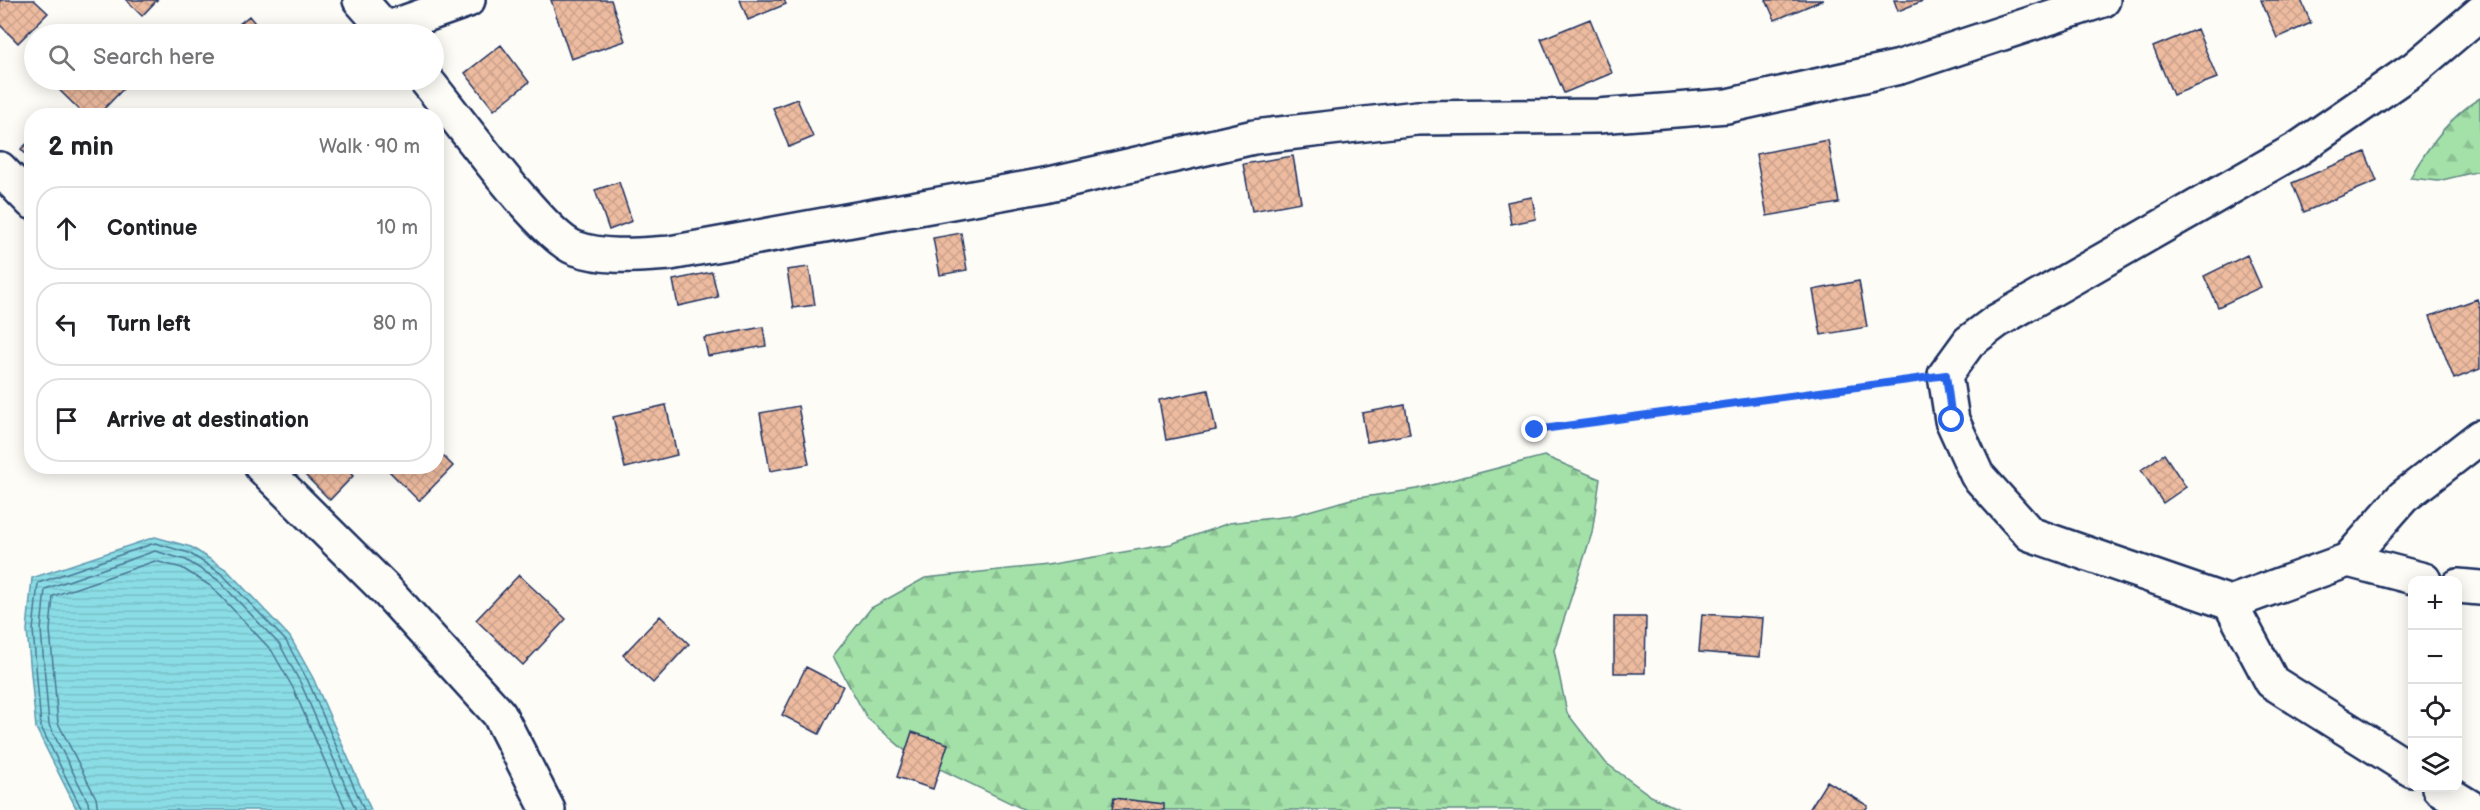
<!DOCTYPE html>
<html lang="en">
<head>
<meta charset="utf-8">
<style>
  :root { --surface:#fff; --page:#f2f2f2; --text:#202124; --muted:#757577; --line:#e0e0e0 }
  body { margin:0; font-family:"Balsamiq Sans",sans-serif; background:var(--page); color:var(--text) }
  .controls { position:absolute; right:18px; bottom:18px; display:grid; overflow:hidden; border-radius:12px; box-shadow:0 3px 15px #0003 }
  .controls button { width:54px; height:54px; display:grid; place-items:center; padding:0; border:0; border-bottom:2px solid var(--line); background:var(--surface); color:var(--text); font:30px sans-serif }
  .stop { position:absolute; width:18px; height:18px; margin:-14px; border:4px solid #2563eb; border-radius:50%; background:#fff }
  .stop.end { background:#2563eb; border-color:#fff; box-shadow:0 2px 6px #0008 }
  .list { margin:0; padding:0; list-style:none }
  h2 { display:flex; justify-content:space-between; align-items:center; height:78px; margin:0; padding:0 24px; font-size:26px }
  h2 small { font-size:20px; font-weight:400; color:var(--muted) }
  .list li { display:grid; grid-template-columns:39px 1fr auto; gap:18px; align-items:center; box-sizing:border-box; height:84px; margin:0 12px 12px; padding:0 12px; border:2px solid var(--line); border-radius:24px }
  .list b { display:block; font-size:22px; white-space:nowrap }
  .list em { font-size:20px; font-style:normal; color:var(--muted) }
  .icon { flex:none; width:33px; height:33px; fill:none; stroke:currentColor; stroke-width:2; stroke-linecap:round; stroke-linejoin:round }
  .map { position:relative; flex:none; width:2480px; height:810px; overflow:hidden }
  .search { position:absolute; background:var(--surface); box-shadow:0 3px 15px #0003; left:24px; top:24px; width:420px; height:66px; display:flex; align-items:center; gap:15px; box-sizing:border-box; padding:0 21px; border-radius:33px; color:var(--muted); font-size:22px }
  .panel { position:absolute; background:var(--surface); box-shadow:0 3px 15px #0003; left:24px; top:108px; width:420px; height:366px; border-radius:24px }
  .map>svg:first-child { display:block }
  .forest { fill:url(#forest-firs); stroke:#5f8883; stroke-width:1.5 }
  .water { fill:url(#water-rules); stroke:#5e97af; stroke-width:1.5 }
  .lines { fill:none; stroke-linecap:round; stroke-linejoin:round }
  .shore { stroke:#487594; stroke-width:1.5 }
  .building { fill:url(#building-cross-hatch); stroke:#1b2f5e; stroke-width:1.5 }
  .minor-casing { stroke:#1b2f5e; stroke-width:38 }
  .path { stroke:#1b2f5e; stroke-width:4; stroke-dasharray:6 4.5; stroke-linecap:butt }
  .minor { stroke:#fdfcf7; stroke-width:33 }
  .route { stroke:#2563eb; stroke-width:8 }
</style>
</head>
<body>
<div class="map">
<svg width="2480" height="810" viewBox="0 0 2480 810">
  <defs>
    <pattern id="forest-firs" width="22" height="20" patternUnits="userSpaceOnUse" patternTransform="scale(1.5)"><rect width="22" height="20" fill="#a3e1a8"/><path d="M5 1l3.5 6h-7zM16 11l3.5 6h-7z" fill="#8cc193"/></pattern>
    <pattern id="water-rules" width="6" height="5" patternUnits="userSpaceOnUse" patternTransform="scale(1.5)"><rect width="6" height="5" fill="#8bdde5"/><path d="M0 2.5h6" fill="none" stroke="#77bec7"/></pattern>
    <pattern id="building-cross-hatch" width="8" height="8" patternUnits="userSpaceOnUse" patternTransform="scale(1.5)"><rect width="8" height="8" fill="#edbb9f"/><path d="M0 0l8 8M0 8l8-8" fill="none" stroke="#cba18b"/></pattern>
  </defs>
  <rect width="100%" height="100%" fill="#fdfcf7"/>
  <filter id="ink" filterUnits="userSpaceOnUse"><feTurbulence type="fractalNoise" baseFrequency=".0167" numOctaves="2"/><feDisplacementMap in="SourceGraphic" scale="12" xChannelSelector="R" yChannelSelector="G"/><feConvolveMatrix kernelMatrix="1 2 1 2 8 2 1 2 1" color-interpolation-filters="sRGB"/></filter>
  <g filter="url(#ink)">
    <path class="forest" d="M 2480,98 L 2480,171 L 2438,181 L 2410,178 C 2427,148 2450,116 2480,98 Z
      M 1544,456 L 1600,479 L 1592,533 L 1554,650 L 1567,713 L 1606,763 L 1651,796 L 1681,810 L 1025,810 L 909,754 L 867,718 L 833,656 L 871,608 L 925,578 L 1047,565 L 1171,544 L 1229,523 L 1291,516 L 1351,499 L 1417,489 Z"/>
    <path class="water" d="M 155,537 L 191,547 L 227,570 L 290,637 L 313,678 L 371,810 L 77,810 L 36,728 L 27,630 L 32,578 Z"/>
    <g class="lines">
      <path class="shore" d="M 82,810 L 41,727 L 33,630 L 38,583 L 155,543 L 189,553 L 222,574 L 286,641 L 308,681 L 364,810
        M 89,810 L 88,802 L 49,725 L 41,630 L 45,589 L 155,551 L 186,560 L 218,580 L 280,645 L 301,684 L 356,810
        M 98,810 L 96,798 L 58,723 L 50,630 L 53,596 L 155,561 L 182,568 L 212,587 L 272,651 L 293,688 L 346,810"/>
    </g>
    <path class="building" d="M 0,0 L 34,0 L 48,13 L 18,43 L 0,25 Z
      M 126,0 L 157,0 L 142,16 Z
      M 551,0 L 611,0 L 625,41 L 571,59 Z
      M 740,0 L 784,0 L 786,4 L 748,20 Z
      M 1766,0 L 1823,0 L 1775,20 Z
      M 1894,0 L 1925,0 L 1898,11 Z
      M 2261,0 L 2301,0 L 2311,23 L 2277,38 Z
      M 249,16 L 264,34 L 229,34 L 228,33 Z
      M 1590,19 L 1612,73 L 1564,93 L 1541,39 Z
      M 2197,29 L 2217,78 L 2173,95 L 2153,47 Z
      M 501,45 L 529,82 L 494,110 L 465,73 Z
      M 49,80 L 122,80 L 127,85 L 97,116 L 86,116 Z
      M 797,99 L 813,137 L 789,147 L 773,108 Z
      M 32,139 L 32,161 L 21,149 Z
      M 1828,140 L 1839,203 L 1767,216 L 1756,154 Z
      M 2365,152 L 2377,181 L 2304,212 L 2292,183 Z
      M 1293,156 L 1301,202 L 1252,211 L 1243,164 Z
      M 619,182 L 632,221 L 609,230 L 595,190 Z
      M 1532,197 L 1536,219 L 1511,224 L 1507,202 Z
      M 961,233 L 967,270 L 940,275 L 933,238 Z
      M 2247,255 L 2261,287 L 2218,307 L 2204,276 Z
      M 809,267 L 815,305 L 793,308 L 787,270 Z
      M 712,272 L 718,297 L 678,306 L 673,280 Z
      M 1859,281 L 1867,327 L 1821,335 L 1813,290 Z
      M 2477,299 L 2480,308 L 2480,369 L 2454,379 L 2430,316 Z
      M 763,327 L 766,346 L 708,356 L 704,338 Z
      M 1208,390 L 1216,430 L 1166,440 L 1159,400 Z
      M 666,405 L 677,455 L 625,468 L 613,417 Z
      M 1405,405 L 1410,434 L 1367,442 L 1362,413 Z
      M 798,406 L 809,464 L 770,471 L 760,413 Z
      M 436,449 L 453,466 L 419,501 L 384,466 L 436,466 Z
      M 2164,454 L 2186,487 L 2163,503 L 2141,470 Z
      M 296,466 L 344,466 L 353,476 L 330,500 Z
      M 519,575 L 566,619 L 523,665 L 476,620 Z
      M 1702,614 L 1763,618 L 1760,657 L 1699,652 Z
      M 660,616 L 689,644 L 653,683 L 623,655 Z
      M 1614,617 L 1646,617 L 1645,673 L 1614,673 Z
      M 806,667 L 843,686 L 819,734 L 782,715 Z
      M 912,732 L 948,744 L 933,789 L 897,777 Z
      M 1827,781 L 1868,806 L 1865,810 L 1809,810 Z
      M 1114,798 L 1164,804 L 1164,810 L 1112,810 Z"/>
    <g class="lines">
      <g class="minor-casing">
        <path id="minor" d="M 360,0 L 390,34
          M 386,29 L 468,0
          M 426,80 C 453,112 542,236 575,248 C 606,259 638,255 670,253 L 1045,185 L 1254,137 L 1417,118 L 1598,116 L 1727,106 L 1900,67 L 2103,0
          M 0,169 L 32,202
          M 261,466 L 386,590 L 499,714 L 548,810
          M 2348,560 L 2424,580
          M 2458,586 L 2480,588
          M 2230,603 L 2348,560 L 2403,497 L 2480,437
          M 2412,770 L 2272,682 L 2230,603 L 2030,534 L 1977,475 L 1952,420 L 1945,375 L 1969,342 L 1997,321 L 2299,148 L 2415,68 L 2480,13
          M 2439,788 L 2475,810"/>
      </g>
      <path class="path" d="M 1535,430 L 1912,379"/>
      <use href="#minor" class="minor"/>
    </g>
  </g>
  <g class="lines" filter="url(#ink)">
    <path class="route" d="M 1535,430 L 1946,375 L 1952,420"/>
  </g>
</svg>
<div class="controls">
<button>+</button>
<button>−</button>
<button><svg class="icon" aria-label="locate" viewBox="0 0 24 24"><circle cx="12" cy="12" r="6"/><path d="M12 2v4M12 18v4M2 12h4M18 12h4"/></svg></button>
<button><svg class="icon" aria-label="layers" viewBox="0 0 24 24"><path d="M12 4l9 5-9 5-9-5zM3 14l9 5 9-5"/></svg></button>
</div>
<div class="stop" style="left:1952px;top:420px"></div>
<div class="stop end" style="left:1535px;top:430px"></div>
<div class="search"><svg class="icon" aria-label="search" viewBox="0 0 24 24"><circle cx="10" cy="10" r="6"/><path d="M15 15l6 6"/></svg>Search here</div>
<section class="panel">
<h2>2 min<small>Walk · 90 m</small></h2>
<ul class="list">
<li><svg class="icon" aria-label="ahead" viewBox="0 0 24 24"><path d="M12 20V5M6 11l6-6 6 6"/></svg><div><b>Continue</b></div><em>10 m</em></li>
<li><svg class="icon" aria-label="left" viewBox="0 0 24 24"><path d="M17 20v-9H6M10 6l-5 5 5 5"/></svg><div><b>Turn left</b></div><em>80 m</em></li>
<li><svg class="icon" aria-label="arrive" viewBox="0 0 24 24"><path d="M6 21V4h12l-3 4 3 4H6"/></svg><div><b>Arrive at destination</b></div></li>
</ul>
</section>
</div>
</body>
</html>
